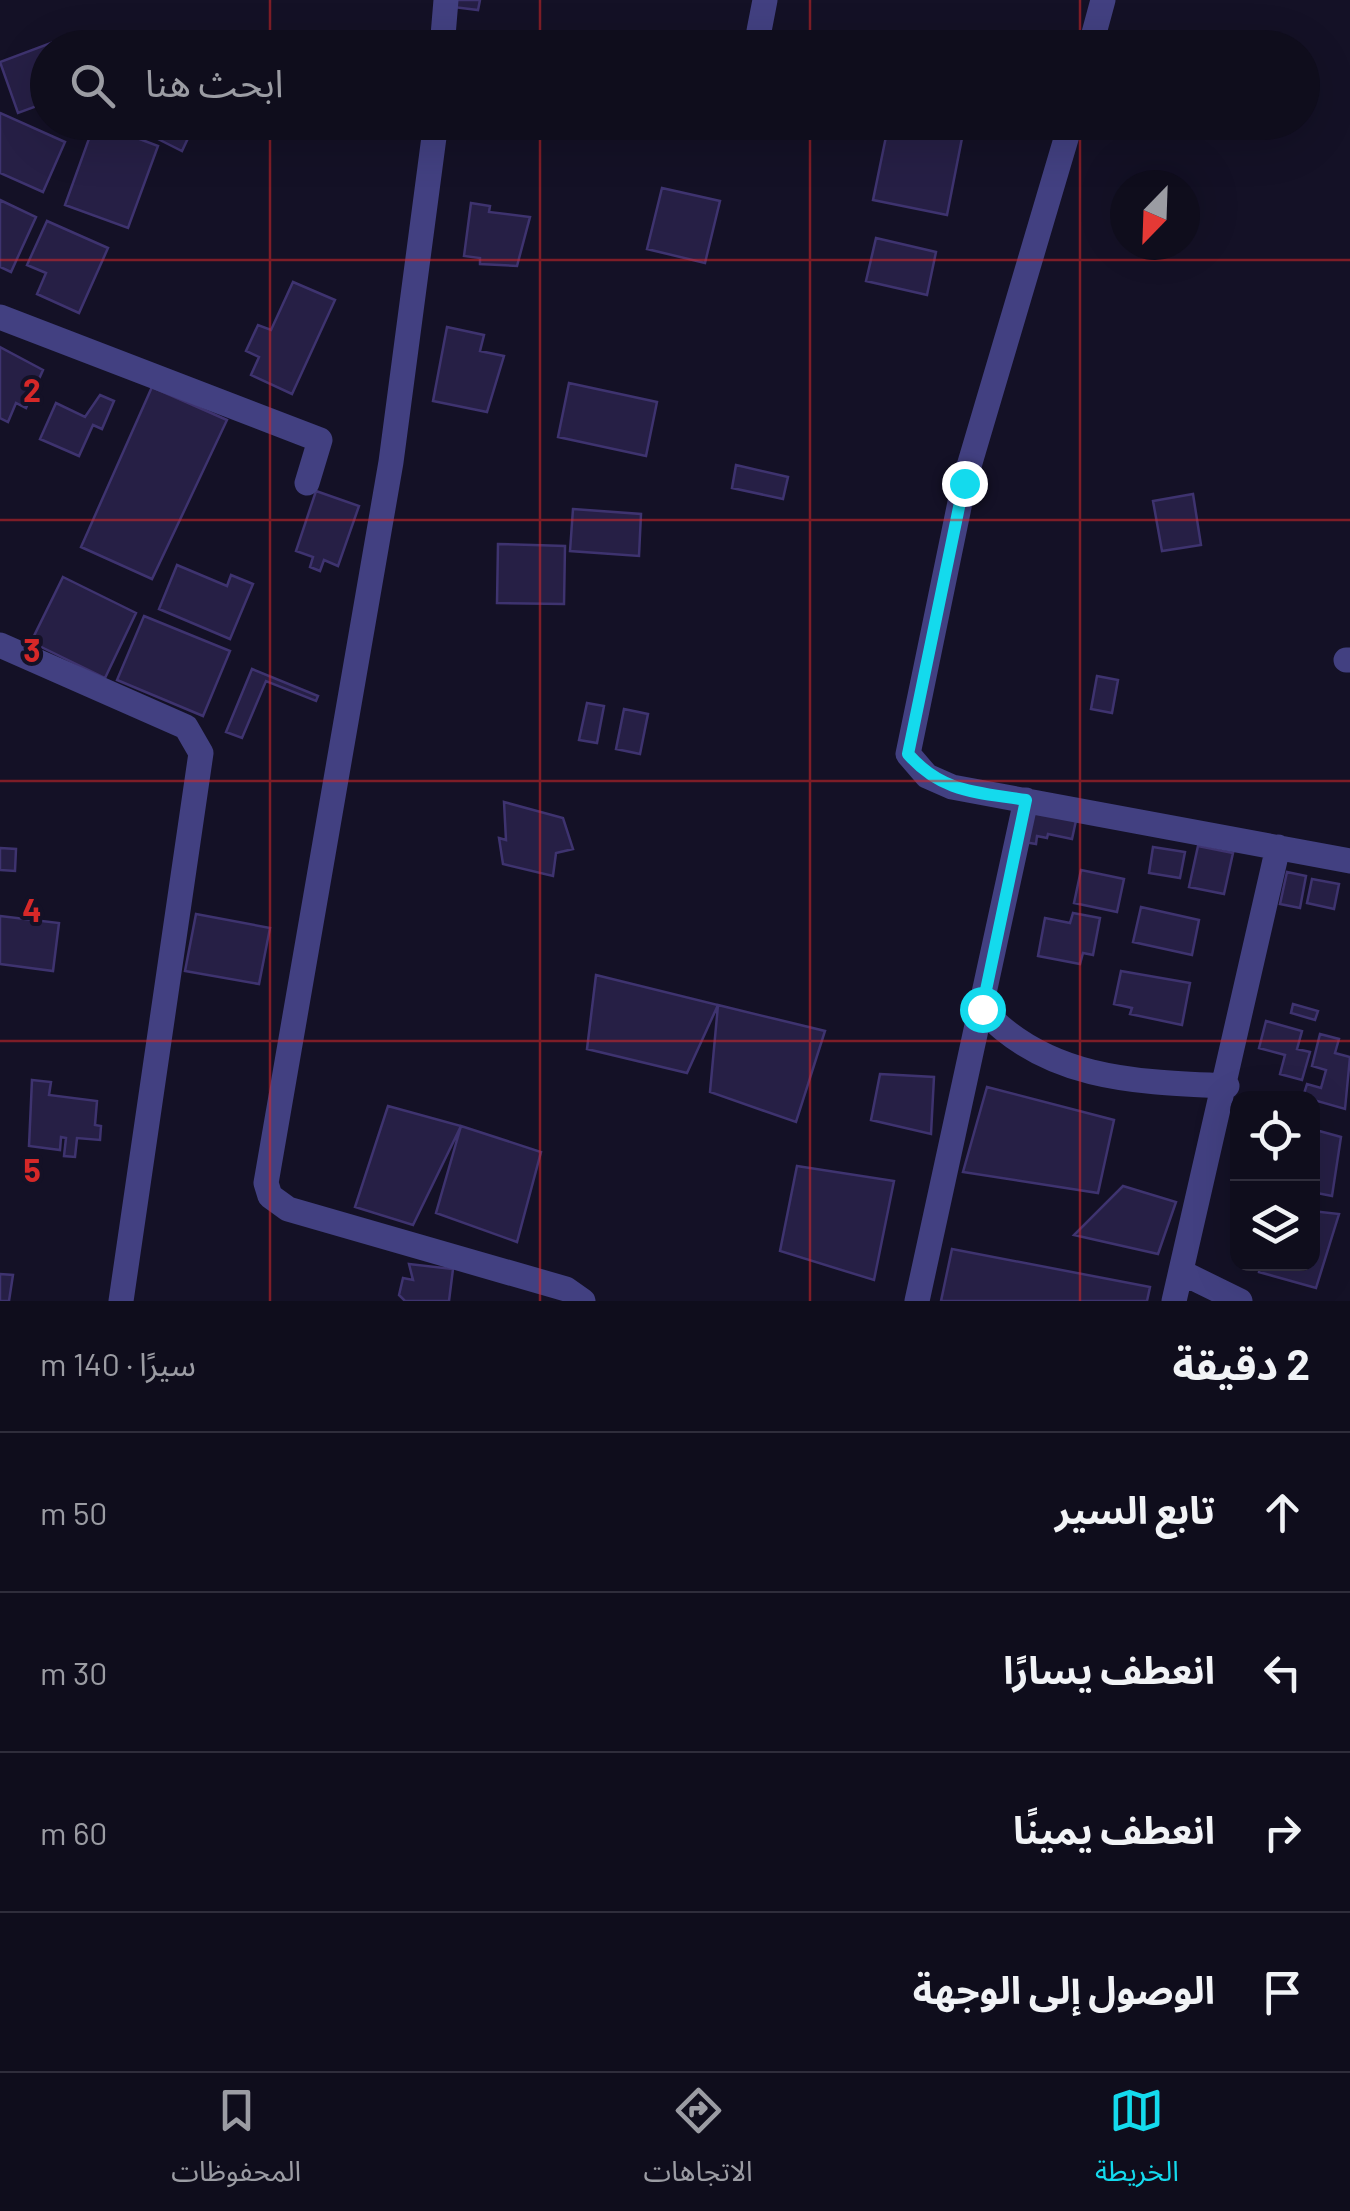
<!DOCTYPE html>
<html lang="ar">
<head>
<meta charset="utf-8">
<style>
  :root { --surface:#0f0d1c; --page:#1d1b29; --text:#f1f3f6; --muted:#9b9ca3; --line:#2f2d3b; --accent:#14daed }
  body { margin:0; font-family:Barlow,"Noto Sans Arabic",sans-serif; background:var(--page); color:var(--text); direction:rtl }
  .controls { position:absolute; right:30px; bottom:30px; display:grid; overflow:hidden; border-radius:20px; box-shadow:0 10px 40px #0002 }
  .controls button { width:90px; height:90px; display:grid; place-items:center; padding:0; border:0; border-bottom:2px solid var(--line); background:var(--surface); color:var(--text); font:50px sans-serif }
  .compass { position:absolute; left:1110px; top:170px; width:90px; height:90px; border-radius:50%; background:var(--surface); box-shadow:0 10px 40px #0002; rotate:203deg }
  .stop { position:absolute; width:30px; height:30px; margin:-22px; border:8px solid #14daed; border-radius:50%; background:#fff }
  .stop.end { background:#14daed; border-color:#fff; box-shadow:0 2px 10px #0008 }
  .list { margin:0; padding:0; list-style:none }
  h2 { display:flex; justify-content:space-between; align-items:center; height:130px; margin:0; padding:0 40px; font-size:42px }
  h2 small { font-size:32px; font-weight:400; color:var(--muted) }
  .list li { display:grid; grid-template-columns:65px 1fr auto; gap:30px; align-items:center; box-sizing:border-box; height:160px; padding:0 40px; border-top:2px solid var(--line) }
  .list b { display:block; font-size:38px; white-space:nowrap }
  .list em { font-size:32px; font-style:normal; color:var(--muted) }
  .icon { flex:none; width:55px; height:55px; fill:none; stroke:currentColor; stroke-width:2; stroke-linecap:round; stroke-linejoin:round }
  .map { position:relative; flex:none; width:1350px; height:1301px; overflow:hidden; direction:ltr }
  .search { position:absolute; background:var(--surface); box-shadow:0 10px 40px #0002; left:30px; right:30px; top:30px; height:110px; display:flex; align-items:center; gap:25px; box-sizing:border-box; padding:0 35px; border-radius:55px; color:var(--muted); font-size:38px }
  .sheet { height:770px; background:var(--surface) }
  nav { display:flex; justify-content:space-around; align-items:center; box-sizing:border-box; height:140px; border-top:2px solid var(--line); background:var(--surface); font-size:28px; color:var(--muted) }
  nav a { display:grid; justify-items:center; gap:5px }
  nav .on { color:var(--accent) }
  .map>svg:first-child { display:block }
  .building { fill:#261f45; stroke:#3e336f; stroke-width:2.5 }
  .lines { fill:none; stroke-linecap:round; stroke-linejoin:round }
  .minor { stroke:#424081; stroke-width:25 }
  .route { stroke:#14daed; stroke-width:12 }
  .grid { fill:none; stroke:#d62828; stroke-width:2.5; stroke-opacity:0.55 }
  .grid-label { font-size:32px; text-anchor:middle; font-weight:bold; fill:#d62828; stroke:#141126; stroke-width:8; stroke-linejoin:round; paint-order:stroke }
</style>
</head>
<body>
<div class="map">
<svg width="1350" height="1301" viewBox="0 0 1350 1301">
  <rect width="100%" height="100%" fill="#141126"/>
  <path class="building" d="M 454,0 L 480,0 L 478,10 L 453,7 Z
    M 72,35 L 77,48 L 48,48 L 48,102 L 18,113 L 0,62 Z
    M 481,37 L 539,48 L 479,48 Z
    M 0,113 L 65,142 L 43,192 L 0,173 Z
    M 95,122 L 158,146 L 128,228 L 65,205 Z
    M 216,122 L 242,122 L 237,133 Z
    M 889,122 L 936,122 L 964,128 L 947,215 L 873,200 Z
    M 163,123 L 189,136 L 182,151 L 156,138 Z
    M 662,188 L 720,201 L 705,263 L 647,249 Z
    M 0,200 L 36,217 L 11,272 L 0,267 Z
    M 471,203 L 490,206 L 489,212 L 530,217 L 517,266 L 480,264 L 480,258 L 464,256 Z
    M 47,221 L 108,248 L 79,313 L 37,294 L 46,273 L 27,265 Z
    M 876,238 L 936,252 L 927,295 L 866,281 Z
    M 293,282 L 335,300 L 292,394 L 251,375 L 259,357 L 246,351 L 258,325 L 271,330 Z
    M 447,327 L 484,335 L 480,351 L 504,356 L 487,412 L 433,401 Z
    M 0,347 L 43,370 L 26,408 L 16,403 L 8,422 L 0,418 Z
    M 569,383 L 657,402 L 646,456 L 558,437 Z
    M 152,387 L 227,420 L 152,579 L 81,547 Z
    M 100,395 L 114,401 L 102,429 L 93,425 L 79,456 L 40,439 L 56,403 L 85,417 Z
    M 736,465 L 788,477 L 783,499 L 732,488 Z
    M 316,491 L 359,506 L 338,566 L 324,560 L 320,571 L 310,567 L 313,557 L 296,551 Z
    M 1193,494 L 1201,545 L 1162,551 L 1153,501 Z
    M 573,509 L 641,514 L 639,556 L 570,551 Z
    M 498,544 L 565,546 L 564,604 L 497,603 Z
    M 177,565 L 227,586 L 231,575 L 253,584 L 230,639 L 159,609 Z
    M 63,577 L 136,613 L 105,678 L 31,642 Z
    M 144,616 L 230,651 L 203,716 L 117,680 Z
    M 252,669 L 318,696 L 316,701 L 266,681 L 242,738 L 226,732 Z
    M 1097,676 L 1118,680 L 1112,713 L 1091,709 Z
    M 587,703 L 604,706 L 597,743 L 579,740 Z
    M 624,709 L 648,714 L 640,754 L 616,749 Z
    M 504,802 L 563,818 L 573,849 L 556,853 L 553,876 L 503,864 L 499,838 L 506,840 Z
    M 1031,807 L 1077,816 L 1072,839 L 1048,834 L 1047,838 L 1037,836 L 1036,844 L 1024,842 Z
    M 1198,846 L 1233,853 L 1224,894 L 1189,887 Z
    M 1153,847 L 1185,852 L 1180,878 L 1149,873 Z
    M 0,848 L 16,849 L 15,871 L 0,870 Z
    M 1081,870 L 1124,879 L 1117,912 L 1074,903 Z
    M 1287,872 L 1306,876 L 1300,908 L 1280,904 Z
    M 1312,879 L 1339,884 L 1334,909 L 1307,903 Z
    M 1141,907 L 1199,920 L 1192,955 L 1133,942 Z
    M 1073,913 L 1100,918 L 1093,955 L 1083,953 L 1080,964 L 1038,956 L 1045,918 L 1070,923 Z
    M 196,914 L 270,928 L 259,984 L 185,971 Z
    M 0,916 L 59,923 L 53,971 L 0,964 Z
    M 1121,971 L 1190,983 L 1182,1025 L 1130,1014 L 1132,1008 L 1114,1004 Z
    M 596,975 L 718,1005 L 687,1073 L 587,1049 Z
    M 1293,1004 L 1318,1011 L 1315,1020 L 1291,1013 Z
    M 718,1005 L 825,1031 L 796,1122 L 710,1092 Z
    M 1266,1021 L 1302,1031 L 1297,1049 L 1310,1052 L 1302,1080 L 1280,1074 L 1285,1055 L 1259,1048 Z
    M 1320,1034 L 1339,1039 L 1335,1053 L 1350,1057 L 1345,1109 L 1303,1097 L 1307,1084 L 1321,1088 L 1326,1070 L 1312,1066 Z
    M 880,1074 L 934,1077 L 931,1134 L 871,1120 Z
    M 32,1080 L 51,1082 L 49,1095 L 97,1101 L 95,1125 L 101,1126 L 100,1140 L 77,1138 L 75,1157 L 64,1156 L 66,1138 L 61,1137 L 60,1150 L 29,1146 Z
    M 987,1087 L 1114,1120 L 1098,1193 L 963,1172 Z
    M 388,1106 L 461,1126 L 413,1225 L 355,1207 Z
    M 461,1126 L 541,1152 L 517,1242 L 436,1213 Z
    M 1312,1129 L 1341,1137 L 1332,1196 L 1312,1192 Z
    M 797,1166 L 894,1181 L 874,1280 L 780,1251 Z
    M 1123,1186 L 1176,1202 L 1158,1254 L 1074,1235 Z
    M 1312,1211 L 1339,1214 L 1316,1288 L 1259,1272 L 1261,1264 L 1312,1264 Z
    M 952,1249 L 1150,1287 L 1147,1301 L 941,1301 Z
    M 409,1264 L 453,1269 L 449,1301 L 405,1301 L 399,1295 L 403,1278 L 413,1280 Z
    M 0,1274 L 13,1275 L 9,1301 L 0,1301 Z"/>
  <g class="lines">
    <path class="minor" d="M 759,31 L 765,0
      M 442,48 L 446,0
      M 1090,48 L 1103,0
      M 436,122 L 391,462 L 266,1183 L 270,1196 L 288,1209 L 566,1289 L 583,1301
      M 1071,122 L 964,483 L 908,754 L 927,776 L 952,787 L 1350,861
      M 0,317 L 320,440 L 307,483
      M 0,645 L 186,727 L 201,753 L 121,1301
      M 1346,660 L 1350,660
      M 982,1009 C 1047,1080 1136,1082 1227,1086
      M 1181,1272 L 1240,1301
      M 917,1301 L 1026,800
      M 1174,1301 L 1278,847"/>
  </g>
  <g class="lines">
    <path class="route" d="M 964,483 L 908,754 C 942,793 977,792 1026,800 L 982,1009"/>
  </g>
  <path class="grid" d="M 270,0 L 270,48M 540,0 L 540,48M 810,0 L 810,48M 1080,0 L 1080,48M 270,122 L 270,1301M 540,122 L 540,1301M 810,122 L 810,1301M 1080,122 L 1080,1301M 0,260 L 1350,260M 0,520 L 1350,520M 0,781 L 1350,781M 0,1041 L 1350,1041"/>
  <g class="grid-label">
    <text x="32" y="402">2</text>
    <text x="32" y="662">3</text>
    <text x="32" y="922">4</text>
    <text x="32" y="1182">5</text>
  </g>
</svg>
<div class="controls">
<button><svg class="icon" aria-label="locate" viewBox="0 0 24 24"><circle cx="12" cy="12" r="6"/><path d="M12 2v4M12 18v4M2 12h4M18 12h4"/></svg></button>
<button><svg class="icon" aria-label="layers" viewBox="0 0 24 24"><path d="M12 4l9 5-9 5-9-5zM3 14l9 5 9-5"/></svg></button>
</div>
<svg class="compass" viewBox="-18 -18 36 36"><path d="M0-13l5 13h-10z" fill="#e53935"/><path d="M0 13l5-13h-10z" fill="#9b9ca3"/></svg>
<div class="stop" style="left:982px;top:1009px"></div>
<div class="stop end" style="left:964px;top:483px"></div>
<div class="search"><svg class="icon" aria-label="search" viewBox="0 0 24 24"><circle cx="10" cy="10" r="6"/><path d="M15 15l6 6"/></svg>ابحث هنا</div>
</div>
<section class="sheet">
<h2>2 دقيقة<small>سيرًا · 140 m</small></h2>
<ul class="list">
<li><svg class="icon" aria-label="ahead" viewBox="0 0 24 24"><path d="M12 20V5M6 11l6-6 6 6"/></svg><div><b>تابع السير</b></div><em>50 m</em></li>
<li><svg class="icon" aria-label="left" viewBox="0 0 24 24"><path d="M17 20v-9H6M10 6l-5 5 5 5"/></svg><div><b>انعطف يسارًا</b></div><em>30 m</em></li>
<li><svg class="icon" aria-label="right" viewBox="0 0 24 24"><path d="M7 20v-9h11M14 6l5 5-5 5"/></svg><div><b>انعطف يمينًا</b></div><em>60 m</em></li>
<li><svg class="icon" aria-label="arrive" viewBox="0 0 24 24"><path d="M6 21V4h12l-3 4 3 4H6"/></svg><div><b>الوصول إلى الوجهة</b></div></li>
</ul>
</section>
<nav>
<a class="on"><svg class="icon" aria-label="map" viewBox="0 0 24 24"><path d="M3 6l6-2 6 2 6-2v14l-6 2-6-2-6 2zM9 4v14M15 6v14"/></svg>الخريطة</a>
<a><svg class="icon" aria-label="directions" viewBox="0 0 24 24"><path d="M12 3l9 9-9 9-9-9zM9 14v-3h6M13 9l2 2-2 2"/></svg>الاتجاهات</a>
<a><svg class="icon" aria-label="saved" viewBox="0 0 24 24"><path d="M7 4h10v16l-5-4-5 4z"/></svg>المحفوظات</a>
</nav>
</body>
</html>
